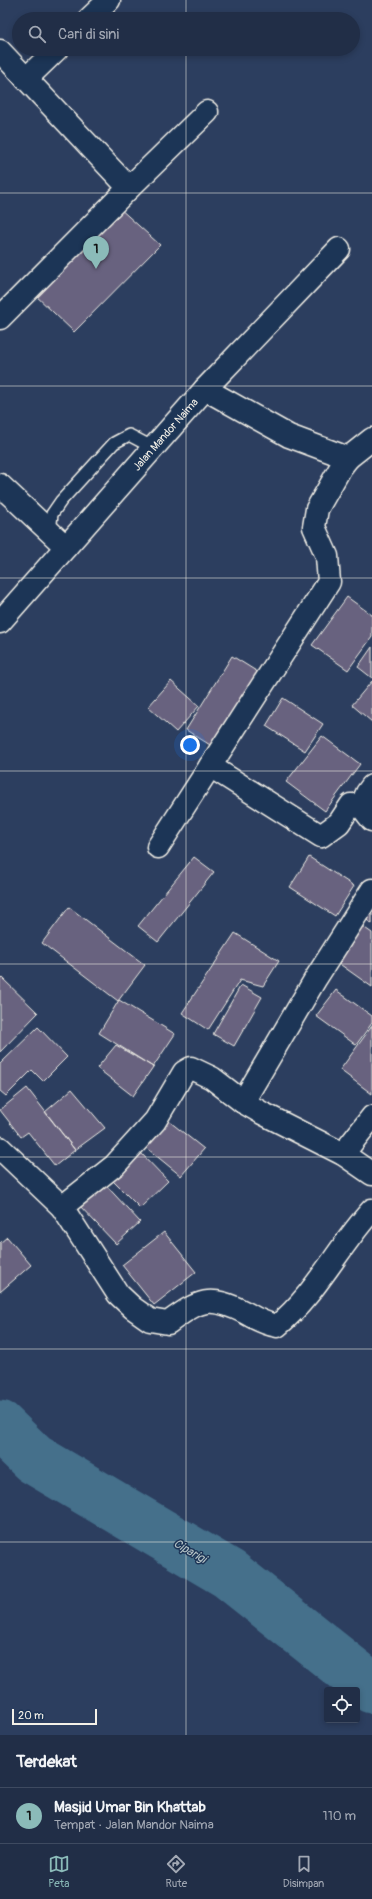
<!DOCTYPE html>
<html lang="id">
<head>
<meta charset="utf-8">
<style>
  :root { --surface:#212e47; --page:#29364e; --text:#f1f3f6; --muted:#a2a8b4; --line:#3e4a60; --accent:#8bbbb9 }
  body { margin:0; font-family:Pangolin,sans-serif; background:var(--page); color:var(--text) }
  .controls { position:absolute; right:12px; bottom:12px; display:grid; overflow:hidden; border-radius:4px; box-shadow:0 2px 6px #0003 }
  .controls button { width:36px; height:36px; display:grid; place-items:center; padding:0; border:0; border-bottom:1px solid var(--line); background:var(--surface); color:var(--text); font:20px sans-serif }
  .scale { position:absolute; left:12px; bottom:10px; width:85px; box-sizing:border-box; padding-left:4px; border:2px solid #f4f1e8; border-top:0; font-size:11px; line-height:14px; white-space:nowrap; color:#f4f1e8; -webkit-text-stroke:3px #1d3557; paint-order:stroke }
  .you { position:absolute; left:190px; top:745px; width:14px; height:14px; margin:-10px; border:3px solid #fff; border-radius:50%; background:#1a73e8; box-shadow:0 0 0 6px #1a73e833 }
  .badge { display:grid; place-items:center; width:26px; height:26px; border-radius:50%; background:var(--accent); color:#111; font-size:13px; font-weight:700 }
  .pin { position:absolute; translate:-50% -33px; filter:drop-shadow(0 1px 2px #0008) }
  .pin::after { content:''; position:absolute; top:21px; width:14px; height:12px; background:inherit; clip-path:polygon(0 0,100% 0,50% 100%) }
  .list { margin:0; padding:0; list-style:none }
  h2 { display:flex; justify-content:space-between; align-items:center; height:52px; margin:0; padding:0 16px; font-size:17px }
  h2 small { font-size:13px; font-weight:400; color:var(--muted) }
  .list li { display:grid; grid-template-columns:26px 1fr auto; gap:12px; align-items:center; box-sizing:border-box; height:56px; padding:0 16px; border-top:1px solid var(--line) }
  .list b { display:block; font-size:15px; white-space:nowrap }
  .list p { margin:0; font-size:13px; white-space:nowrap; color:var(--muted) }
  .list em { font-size:13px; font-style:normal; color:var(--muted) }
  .icon { flex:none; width:22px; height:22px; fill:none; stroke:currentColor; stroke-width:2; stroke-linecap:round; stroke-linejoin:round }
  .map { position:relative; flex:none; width:372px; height:1735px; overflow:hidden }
  .search { position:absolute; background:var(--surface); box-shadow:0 2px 6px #0003; left:12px; right:12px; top:12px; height:44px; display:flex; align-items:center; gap:10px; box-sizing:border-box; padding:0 14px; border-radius:22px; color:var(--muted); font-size:15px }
  .sheet { height:108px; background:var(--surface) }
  nav { display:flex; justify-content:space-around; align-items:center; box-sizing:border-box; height:56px; border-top:1px solid var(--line); background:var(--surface); font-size:11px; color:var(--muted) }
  nav a { display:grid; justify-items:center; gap:2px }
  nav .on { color:var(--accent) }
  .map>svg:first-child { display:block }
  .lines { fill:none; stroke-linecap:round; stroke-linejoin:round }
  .river { stroke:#44708b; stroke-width:51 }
  .building { fill:#67627f; stroke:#f4f1e8 }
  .service-casing { stroke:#f4f1e8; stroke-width:14 }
  .minor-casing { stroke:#f4f1e8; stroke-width:25 }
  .service { stroke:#1d3557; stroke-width:11 }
  .minor { stroke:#1d3557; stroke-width:22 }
  .grid { fill:none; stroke:#f4f1e8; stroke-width:1; stroke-opacity:0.55 }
  .labels { text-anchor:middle; stroke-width:3; stroke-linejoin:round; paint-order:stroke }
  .street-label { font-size:11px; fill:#f4f1e8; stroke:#1d3557 }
  .water-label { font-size:12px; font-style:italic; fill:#b6c4c7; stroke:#1d3557 }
</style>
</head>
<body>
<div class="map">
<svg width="372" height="1735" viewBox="0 0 372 1735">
  <rect width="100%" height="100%" fill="#2c3e5f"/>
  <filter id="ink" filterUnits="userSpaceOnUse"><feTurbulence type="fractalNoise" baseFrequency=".025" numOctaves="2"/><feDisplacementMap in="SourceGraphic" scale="8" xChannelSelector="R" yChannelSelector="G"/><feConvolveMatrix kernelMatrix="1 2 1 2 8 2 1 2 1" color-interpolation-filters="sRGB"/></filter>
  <g filter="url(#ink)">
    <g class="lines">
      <path class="river" d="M 0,1426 L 34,1459 L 229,1574 L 372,1688"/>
    </g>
    <path class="building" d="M 118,207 L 160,245 L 74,332 L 33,293 Z
      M 347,597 L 372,615 L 372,637 L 348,670 L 312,645 Z
      M 372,647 L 372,678 L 358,667 Z
      M 232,656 L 261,674 L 215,748 L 186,730 Z
      M 171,681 L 199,706 L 176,732 L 148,707 Z
      M 372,681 L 372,722 L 352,705 Z
      M 283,698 L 323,724 L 305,751 L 266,726 Z
      M 322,736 L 360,764 L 325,811 L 286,782 Z
      M 194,857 L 214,872 L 158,942 L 138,926 Z
      M 309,857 L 354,886 L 335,916 L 290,887 Z
      M 372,906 L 372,924 L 363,917 Z
      M 69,907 L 145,965 L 118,1001 L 42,943 Z
      M 359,924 L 372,933 L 372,987 L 334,960 Z
      M 235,933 L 279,961 L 263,986 L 240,980 L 208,1030 L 182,1013 Z
      M 1,977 L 38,1013 L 0,1052 L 0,978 Z
      M 241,985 L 262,997 L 234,1046 L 213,1034 Z
      M 336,990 L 372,1016 L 372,1023 L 356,1045 L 316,1016 Z
      M 119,1000 L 175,1034 L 153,1067 L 99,1033 Z
      M 372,1026 L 372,1094 L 340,1070 Z
      M 38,1027 L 67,1057 L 43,1081 L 32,1070 L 6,1096 L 0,1091 L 0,1064 Z
      M 116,1045 L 153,1067 L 133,1096 L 97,1068 Z
      M 27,1088 L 75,1150 L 55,1166 L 28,1132 L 21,1137 L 0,1110 Z
      M 72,1089 L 105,1128 L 75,1150 L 45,1112 Z
      M 165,1118 L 204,1149 L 181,1176 L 143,1145 Z
      M 138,1150 L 168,1181 L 140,1208 L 110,1178 Z
      M 102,1181 L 140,1222 L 116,1244 L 78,1204 Z
      M 164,1232 L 196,1272 L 154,1305 L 122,1265 Z
      M 7,1237 L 31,1265 L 0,1292 L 0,1243 Z"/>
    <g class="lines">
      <g class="service-casing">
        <path id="service" d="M 50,532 L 52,514 L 61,501 L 114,443 L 129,435 L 152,447"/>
      </g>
      <g class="minor-casing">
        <g id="minor">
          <path d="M 89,19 L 109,0"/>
          <path d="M 0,51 L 129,188 L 0,318"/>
          <path d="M 26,79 L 57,49"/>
          <path d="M 129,188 L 207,112"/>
          <path d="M 205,389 L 289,436 L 348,458 L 372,439"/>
          <path d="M 0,485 L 66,547"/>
          <path id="s1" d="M 0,622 L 205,389 L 339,249"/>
          <path d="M 210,766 L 321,836 L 339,823 L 351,805 L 361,806"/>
          <path d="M 372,786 L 367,793 L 361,806 L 372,820"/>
          <path d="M 158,847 L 329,582 L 327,556 L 314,527 L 317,509 L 341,467 L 348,458"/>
          <path d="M 372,890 L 316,978 L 243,1102 L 262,1113 L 343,1154 L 372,1174"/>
          <path d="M 0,1148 L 62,1207 L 118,1294 L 133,1308 L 150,1320 L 168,1323 C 200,1300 209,1294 246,1313 C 256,1319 265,1324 277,1326 C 316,1294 338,1247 372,1210"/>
          <path d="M 343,1154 L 372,1117"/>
          <path d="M 62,1207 L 115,1165 L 155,1121 L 184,1072 L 191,1068 L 212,1078 L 243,1102"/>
        </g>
      </g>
      <use href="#service" class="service"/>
      <use href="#minor" class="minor"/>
    </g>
  </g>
  <path class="grid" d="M 186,0 L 186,19M 186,49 L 186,1735M 0,193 L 372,193M 0,386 L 372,386M 0,578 L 372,578M 0,771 L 372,771M 0,964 L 372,964M 0,1157 L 372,1157M 0,1349 L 372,1349M 0,1542 L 372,1542"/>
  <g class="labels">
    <g class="street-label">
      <text dy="4" stroke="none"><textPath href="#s1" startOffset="250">Jalan Mandor Naima</textPath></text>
    </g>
    <g class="water-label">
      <text transform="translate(190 1551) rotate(30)" y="4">Ciparigi</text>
    </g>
  </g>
</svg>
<div class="controls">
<button><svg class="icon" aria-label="locate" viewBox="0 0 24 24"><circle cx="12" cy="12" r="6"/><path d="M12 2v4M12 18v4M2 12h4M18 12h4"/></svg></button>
</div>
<div class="scale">20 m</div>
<div class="you"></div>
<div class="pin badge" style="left:96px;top:269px">1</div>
<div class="search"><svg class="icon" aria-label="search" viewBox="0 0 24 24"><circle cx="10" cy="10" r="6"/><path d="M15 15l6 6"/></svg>Cari di sini</div>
</div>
<section class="sheet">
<h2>Terdekat<small></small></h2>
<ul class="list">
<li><span class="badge">1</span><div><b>Masjid Umar Bin Khattab</b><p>Tempat · Jalan Mandor Naima</p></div><em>110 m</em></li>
</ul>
</section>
<nav>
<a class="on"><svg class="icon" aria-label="map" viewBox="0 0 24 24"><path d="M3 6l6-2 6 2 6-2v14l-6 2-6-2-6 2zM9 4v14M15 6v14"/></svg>Peta</a>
<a><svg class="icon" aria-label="directions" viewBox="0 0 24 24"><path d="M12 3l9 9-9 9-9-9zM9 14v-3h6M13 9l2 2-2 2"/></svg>Rute</a>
<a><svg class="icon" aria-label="saved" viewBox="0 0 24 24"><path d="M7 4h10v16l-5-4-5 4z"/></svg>Disimpan</a>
</nav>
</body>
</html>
